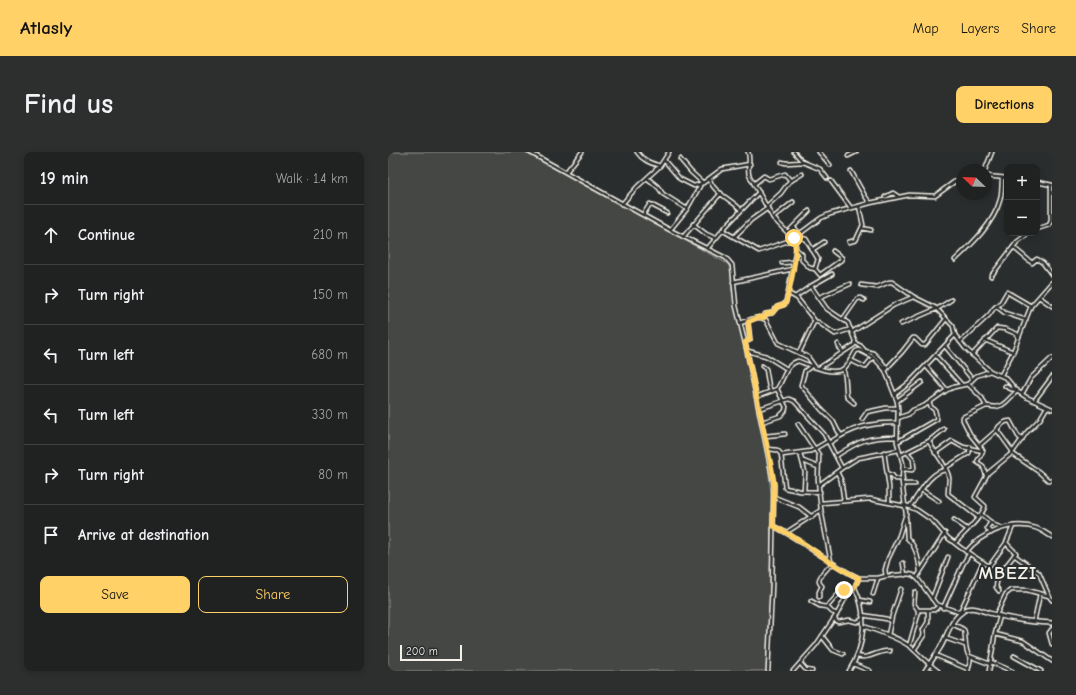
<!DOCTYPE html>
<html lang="en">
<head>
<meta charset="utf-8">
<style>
  :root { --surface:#202222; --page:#2d2f2f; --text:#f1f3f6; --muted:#a2a4a5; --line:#3d3f40; --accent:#ffd166 }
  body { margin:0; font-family:"Comic Neue",sans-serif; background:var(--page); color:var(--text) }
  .controls { position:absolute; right:12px; top:12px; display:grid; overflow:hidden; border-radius:8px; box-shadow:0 2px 6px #0003 }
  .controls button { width:36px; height:36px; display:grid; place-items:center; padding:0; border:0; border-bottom:1px solid var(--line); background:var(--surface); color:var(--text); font:20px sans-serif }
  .compass { position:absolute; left:568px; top:12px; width:36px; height:36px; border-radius:50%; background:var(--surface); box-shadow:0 2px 6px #0003; rotate:293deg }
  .scale { position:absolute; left:12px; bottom:10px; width:62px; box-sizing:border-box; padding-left:4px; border:2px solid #f4f1e8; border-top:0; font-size:11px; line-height:14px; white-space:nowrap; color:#f4f1e8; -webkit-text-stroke:3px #2a2d2e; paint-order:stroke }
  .stop { position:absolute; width:12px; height:12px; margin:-9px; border:3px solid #ffd166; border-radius:50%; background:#fff }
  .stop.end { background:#ffd166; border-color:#fff; box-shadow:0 1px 4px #0008 }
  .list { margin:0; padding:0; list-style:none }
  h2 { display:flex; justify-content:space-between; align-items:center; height:52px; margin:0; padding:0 16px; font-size:17px }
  h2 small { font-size:13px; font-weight:400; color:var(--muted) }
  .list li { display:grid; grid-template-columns:26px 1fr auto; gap:12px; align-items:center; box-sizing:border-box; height:60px; padding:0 16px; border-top:1px solid var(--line) }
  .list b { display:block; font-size:15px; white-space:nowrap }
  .list em { font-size:13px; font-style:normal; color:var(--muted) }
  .actions { display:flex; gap:8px; padding:12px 16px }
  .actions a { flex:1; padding:9px 0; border:1px solid var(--accent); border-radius:8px; text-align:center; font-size:14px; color:var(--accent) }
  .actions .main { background:var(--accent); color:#111 }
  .icon { flex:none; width:22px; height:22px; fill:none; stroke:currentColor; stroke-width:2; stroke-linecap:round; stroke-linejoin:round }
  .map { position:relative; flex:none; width:664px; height:519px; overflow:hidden; border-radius:8px }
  header { display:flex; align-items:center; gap:24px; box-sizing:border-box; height:56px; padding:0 20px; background:var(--accent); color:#111 }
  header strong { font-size:19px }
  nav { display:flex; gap:22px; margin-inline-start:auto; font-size:14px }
  .intro { display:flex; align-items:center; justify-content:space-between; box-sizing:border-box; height:96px; padding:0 24px }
  h1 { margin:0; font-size:28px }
  .button { padding:10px 18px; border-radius:8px; background:var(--accent); color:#111; font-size:14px; font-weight:700 }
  main { display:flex; gap:24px; padding:0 24px }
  aside { flex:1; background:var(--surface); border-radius:8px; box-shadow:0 2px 6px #0003 }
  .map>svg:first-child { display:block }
  .green { fill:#444645; stroke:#9c9c96 }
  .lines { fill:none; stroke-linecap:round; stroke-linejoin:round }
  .minor-casing { stroke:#f4f1e8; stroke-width:5.5 }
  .tertiary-casing { stroke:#f4f1e8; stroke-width:6 }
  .minor { stroke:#2a2d2e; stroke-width:2.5 }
  .tertiary { stroke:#2a2d2e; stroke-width:3 }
  .route { stroke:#ffd166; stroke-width:5 }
  .labels { text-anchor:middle; stroke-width:4; stroke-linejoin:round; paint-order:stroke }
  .district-label { font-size:18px; font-weight:bold; letter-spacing:1px; fill:#f4f1e8; stroke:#2a2d2e }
</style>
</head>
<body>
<header>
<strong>Atlasly</strong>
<nav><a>Map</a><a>Layers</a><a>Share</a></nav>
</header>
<div class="intro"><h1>Find us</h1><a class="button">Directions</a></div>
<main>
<aside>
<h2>19 min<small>Walk · 1.4 km</small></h2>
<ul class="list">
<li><svg class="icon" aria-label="ahead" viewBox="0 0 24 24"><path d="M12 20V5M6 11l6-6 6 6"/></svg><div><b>Continue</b></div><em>210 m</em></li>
<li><svg class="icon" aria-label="right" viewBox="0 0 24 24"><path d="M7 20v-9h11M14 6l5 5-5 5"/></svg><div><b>Turn right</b></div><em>150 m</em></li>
<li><svg class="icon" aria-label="left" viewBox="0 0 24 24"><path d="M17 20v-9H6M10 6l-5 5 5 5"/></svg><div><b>Turn left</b></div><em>680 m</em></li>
<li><svg class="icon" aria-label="left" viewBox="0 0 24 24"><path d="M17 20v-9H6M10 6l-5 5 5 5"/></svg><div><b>Turn left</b></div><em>330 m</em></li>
<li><svg class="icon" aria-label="right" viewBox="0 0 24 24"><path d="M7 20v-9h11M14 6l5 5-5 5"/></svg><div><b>Turn right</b></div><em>80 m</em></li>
<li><svg class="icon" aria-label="arrive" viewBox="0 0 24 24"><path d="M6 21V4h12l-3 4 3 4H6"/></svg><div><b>Arrive at destination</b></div></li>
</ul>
<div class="actions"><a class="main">Save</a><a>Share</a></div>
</aside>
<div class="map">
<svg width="664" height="519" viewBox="0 0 664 519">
  <rect width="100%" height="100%" fill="#2a2d2e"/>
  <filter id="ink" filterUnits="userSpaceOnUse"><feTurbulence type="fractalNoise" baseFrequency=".025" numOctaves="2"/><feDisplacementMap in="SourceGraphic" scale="8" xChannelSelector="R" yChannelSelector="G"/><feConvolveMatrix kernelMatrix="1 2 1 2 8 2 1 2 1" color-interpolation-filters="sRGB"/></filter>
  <g filter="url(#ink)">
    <path class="green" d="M 0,0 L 139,0 L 233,53 L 340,112 L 343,118 L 344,139 L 358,197 L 379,304 L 383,342 L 382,436 L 378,519 L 0,519 Z"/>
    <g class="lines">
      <g class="minor-casing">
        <path id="minor" d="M 141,0 L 282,78 L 338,106 L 344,113 L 348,154 L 359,199 L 386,333 L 384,434 L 380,519
          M 249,0 C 255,9 263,11 272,14
          M 360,0 C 363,9 359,16 361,23 L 385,66 L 407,88 L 408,97 L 400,141 L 409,146 L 427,169
          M 406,0 L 415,10 L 432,17 L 439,26
          M 431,0 L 442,13
          M 460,4 L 468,0
          M 292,7 L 303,20 L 315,31
          M 276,8 L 292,27 L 306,34 L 315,31 L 334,17 L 362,12
          M 394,10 L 398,11 L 415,10
          M 597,18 L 604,0
          M 463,19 L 477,44 L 482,51
          M 178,20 L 194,0
          M 598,24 L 619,26
          M 259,26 L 270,35 L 275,42 L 299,57
          M 322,26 C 322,39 345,48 353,58
          M 443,29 L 463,56
          M 649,30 L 664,33
          M 366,32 L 376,24 L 381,27 L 397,22 L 403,29
          M 497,45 L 505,41 L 511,45
          M 234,52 L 249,35 L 272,14 L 281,0
          M 379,54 L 393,41 L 401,30 L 414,22
          M 255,63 L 262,52 L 279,61
          M 385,66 L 405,50
          M 305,72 L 318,82 L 327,86
          M 405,75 L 413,82
          M 474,76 L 483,78
          M 649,77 L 661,73 L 663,69 L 663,33
          M 282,78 L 299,57 L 312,34
          M 334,78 L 371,99 L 406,87
          M 400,80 L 421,59
          M 295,85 L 333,41
          M 346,85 L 363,68 L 380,56
          M 406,86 L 433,66 L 442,62 L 482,51 L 521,43 L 547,44 L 566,30 L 574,27
          M 407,88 L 413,86 L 418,87 L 430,107 L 427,117 L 432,123 L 453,108 L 454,106 L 445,99
          M 461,90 L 468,88 L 475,73 L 471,54
          M 625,95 L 644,111 L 649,107 L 655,111 L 664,123
          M 319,97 L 339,73 L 371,40
          M 408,97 L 414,102 L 414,108 L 422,116 L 427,117
          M 424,98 L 436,90
          M 567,108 C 584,92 606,71 612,48 C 614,41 614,33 614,26
          M 394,111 L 406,110
          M 603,124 L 629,90 L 641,81
          M 345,130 L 405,117
          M 473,133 L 489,135 L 501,130 L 504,130 L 526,145 L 548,156 L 565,174 L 567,183 L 577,196 L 602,219 L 618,226 L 629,239 L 638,245 L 664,257
          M 423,134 L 439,157 L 460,171 L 467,189 L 466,193 L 431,216
          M 407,145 L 423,134 L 444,122
          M 432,145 L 462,132
          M 651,145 L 664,154
          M 608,154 L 617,161 L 638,168
          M 549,157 L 563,148
          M 376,166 L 377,162 L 384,161 L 389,155 L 397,152 L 400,142
          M 455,167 L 469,147 L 472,146 L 476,148
          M 352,171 C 361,169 370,162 378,168 L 390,191 L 420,205 L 427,215
          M 513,172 L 548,157
          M 464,180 L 506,153 L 525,145
          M 597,188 L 625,200
          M 357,190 L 362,188 L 360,170
          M 572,190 L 601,163 L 606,156 L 612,152 L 619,140 L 643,154
          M 467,191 L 473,194 L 477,199 L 485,201 L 493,209 L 499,217
          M 450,192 L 451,195 L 455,200
          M 557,194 L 584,227
          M 360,199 L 378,204 L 399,217
          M 411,201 L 426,170 L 430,170 L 447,182 L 463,177
          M 584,203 L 609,176 L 617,177 L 629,182 L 630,187
          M 548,204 L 574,233
          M 462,208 L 477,215 L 485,205
          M 374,214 L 378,217 L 381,235 L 383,239
          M 538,214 L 559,238
          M 422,215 L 417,219 L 413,233 L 433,257 L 445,269 L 450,279 L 453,283
          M 455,217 C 459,226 457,235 459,245 L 466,251
          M 497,218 L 514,200 L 525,186 L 527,186 L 534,193 L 537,193 L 558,167
          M 613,223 L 625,200 L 643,154 L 664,130
          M 580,232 L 594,246 L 598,254
          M 617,234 L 623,237 L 629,238
          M 507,242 L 521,231 L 567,183
          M 634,242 L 643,226 L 664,206
          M 368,245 L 389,237 C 396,227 397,213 410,209 C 421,213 445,224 455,217 C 461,213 464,205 468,199 L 471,198 L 485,205 L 497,218 L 509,249 L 510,256 L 509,290 L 515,312 L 514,330 L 518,362 L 511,384 L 500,407 L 497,418 L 498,424
          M 509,249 L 534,230
          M 646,249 L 664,225
          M 371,257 L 401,247 L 406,249 L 436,282 L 454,316
          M 510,266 L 521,262 L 525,258 L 536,254 L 559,238 L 566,235 L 580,232 L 588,224 L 602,219
          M 474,267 L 479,260 L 498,256 L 510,256
          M 374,270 L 392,264 L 397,259 L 398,255 L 389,237
          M 410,272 L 431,303 L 430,327 L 433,358 L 443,410 L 461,421 L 471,426 L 490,426 L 498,424 L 520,422 L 525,423 L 530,427 L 548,452 L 573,461
          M 609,278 C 611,273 617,269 622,269 L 630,284 L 634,288
          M 377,284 L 397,282
          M 541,289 L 556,277
          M 509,290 L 549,267 L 547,258 L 543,255 L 541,251
          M 441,291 C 463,276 483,270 509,271
          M 592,293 L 609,278 L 625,300
          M 380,297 L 389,298 L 394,303 L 423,299 L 440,289
          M 496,300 L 501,335 L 501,350
          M 412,301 L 417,320 L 416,339
          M 547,301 L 564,289 L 575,295 L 595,299
          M 624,301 L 639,280 L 652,267 L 659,255
          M 393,302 L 397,336 L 412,339 L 432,340
          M 513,303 L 541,289 C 546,301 559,312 561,326 C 561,331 560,337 560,342 L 590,365
          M 448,304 C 472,288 480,285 509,285
          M 415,309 L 430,315
          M 557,316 L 581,301 L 582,295
          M 515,317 L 524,318 L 526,316 L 525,307 L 519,300
          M 449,320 L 453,328 L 456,349
          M 499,322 L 504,323 L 507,327 L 515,327
          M 598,323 L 595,314 L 589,310 L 594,301 L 594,297 L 582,282 L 575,268 L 575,265 L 598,254 L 608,255 L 614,253 L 618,250 L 629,239
          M 515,332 L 527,332
          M 431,333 L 454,316 L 470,306 L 511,298
          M 534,338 L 551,349
          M 386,345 L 411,355 L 424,365
          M 433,351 L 482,347 L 517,354
          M 517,353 L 529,358 L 545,369 L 560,386 L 573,396 L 599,413 L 602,413 L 618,391 L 625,374
          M 522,354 C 531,343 542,319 558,318
          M 593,362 L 606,373 L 614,376
          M 518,366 L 519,386 C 528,394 531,407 532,420
          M 566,368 L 579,377
          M 603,370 L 599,376 L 603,381
          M 385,374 C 406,383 422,399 443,409
          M 399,380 L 433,358
          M 567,391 C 575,382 595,364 597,354 L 587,345 L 600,321 L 623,302 L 625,302 L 651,320 L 660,328 L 664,328
          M 578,400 C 593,381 623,368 648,376 C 654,378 659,382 664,385
          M 626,403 L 651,421 L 661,444 L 664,448
          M 515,411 L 517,423
          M 529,425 L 557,381
          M 611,439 L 608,435 L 610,424 L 628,401 L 618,391
          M 485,442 L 490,426
          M 431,445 L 431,440 L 434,434 C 433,433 431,431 431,429 C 431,425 441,413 446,412
          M 544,447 L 560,405
          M 472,448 L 482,450
          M 423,449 L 432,454 L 439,455 L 444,460 L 449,462
          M 439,455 L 454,438 L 461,441
          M 555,456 L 575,412 L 581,402
          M 530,458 L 546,458 L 551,454
          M 572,460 L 595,410
          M 474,463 L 499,467 L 502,469
          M 608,463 L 618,442 L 623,438 L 639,438 L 661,444
          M 447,466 L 448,469 L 450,470 L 461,468 L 469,470 L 475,467
          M 646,470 L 652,442
          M 564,472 C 567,474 573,475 576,478 C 578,481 576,496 581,504 L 602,512
          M 475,474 C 490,479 512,486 524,496 C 533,504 540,512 550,519
          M 664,477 L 661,481 L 664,492
          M 607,482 L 635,489 L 664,509
          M 500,483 L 504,464 L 513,437
          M 434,484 L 445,498 L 455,502
          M 557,486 L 577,493
          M 521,494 L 530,463 L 530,458 L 526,452 L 527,440
          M 526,498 L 536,483 L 535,478 L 540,470 L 540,459
          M 547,503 L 580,517
          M 469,504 C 483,508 488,498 502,499
          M 626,504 L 653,519
          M 603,510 L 624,519
          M 412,511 L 418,518 L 424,519
          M 465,512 L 482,519
          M 405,519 L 428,493 L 449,462 L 458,445 L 466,436 L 471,426
          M 461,519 C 477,494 480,463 467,436
          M 580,519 L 583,505
          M 601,519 L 607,482 L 612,464"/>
      </g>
      <g class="tertiary-casing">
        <path id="tertiary" d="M 537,519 C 542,511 547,504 552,496 C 560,483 562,467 577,458 C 584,454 593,458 601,461 C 621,467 642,470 664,471"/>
      </g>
      <use href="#minor" class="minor"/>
      <use href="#tertiary" class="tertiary"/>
    </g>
  </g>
  <g class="lines" filter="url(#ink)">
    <path class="route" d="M 406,86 C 411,100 402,135 398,150 L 396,153 L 389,155 L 384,161 L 378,162 L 376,166 L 371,165 L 360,170 L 362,188 L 357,190 L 384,318 L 386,332 L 385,374 C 416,387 440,413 471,426 L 466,436 L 461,441 L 456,438"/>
  </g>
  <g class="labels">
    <g class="district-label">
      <text x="620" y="427">MBEZI</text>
    </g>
  </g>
</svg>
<div class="controls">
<button>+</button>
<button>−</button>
</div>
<svg class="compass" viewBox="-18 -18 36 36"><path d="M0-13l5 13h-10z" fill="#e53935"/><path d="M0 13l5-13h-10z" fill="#a2a4a5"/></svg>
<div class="scale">200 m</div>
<div class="stop" style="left:406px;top:86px"></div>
<div class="stop end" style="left:456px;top:438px"></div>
</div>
</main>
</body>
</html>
